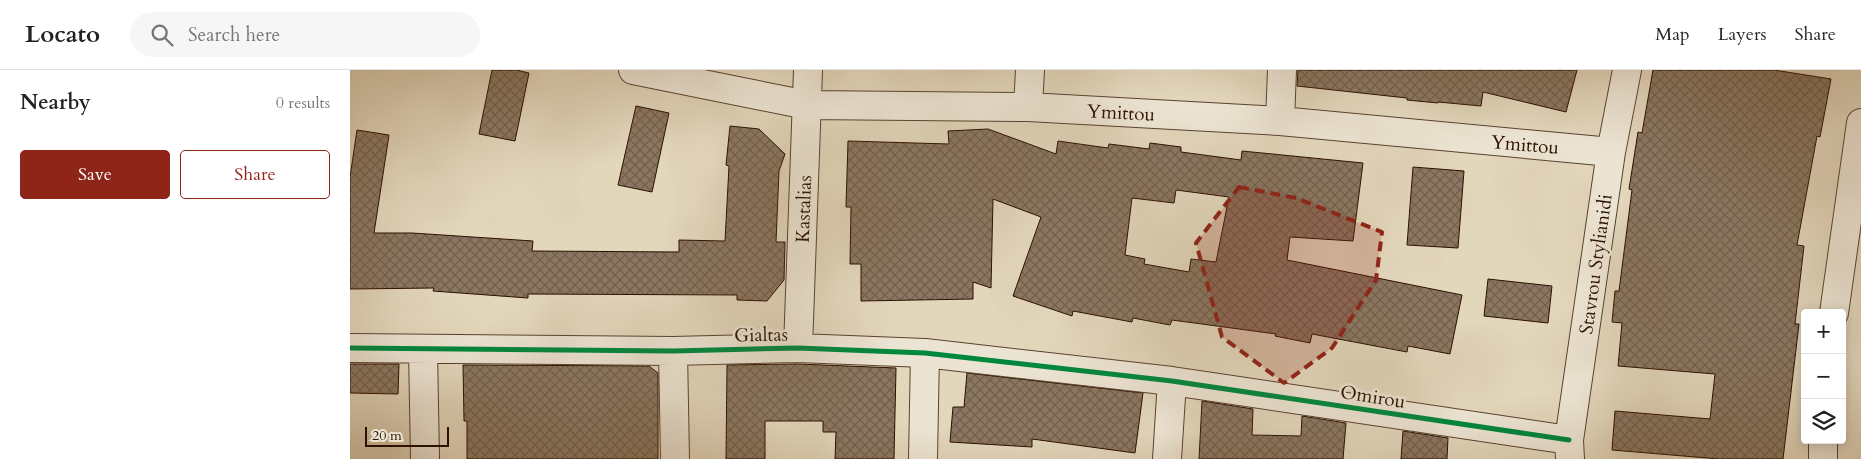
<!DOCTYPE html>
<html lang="en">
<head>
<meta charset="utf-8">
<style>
  :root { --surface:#fff; --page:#f6f6f6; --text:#222; --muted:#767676; --line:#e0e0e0; --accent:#8f2418 }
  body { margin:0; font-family:Cardo,serif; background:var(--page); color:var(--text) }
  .controls { position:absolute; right:15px; bottom:15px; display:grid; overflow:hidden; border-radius:5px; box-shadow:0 2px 12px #0003 }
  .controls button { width:45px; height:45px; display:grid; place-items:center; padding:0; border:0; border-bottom:1px solid var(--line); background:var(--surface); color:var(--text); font:25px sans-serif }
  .scale { position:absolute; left:15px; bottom:12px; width:84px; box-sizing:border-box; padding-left:5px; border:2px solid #2d1000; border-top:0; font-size:14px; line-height:18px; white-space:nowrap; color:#2d1000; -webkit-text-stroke:4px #ece4d3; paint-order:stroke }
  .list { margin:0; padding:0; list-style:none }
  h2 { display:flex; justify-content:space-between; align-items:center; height:65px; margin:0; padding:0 20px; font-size:21px }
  h2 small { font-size:16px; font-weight:400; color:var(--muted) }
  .actions { display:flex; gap:10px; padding:15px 20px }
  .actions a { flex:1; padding:11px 0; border:1px solid var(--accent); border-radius:5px; text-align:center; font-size:18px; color:var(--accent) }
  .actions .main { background:var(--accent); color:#fff }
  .icon { flex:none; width:28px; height:28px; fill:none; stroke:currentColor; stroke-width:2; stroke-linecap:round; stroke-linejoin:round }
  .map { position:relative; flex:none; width:1511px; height:389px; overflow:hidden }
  header { display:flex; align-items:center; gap:30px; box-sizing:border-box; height:70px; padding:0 25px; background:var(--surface); border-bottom:1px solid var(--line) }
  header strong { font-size:24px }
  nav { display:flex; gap:28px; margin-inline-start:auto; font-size:18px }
  .search { width:350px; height:45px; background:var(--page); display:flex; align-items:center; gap:12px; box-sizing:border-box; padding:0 18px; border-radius:28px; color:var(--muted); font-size:19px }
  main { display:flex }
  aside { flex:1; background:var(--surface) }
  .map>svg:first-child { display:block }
  .building { fill:url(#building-cross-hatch); stroke:#2d1000; fill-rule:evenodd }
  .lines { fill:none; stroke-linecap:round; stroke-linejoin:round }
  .minor-casing { stroke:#5a422f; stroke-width:30 }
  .minor { stroke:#ece4d3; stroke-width:28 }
  .cycleway-casing { stroke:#ece4d3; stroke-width:8 }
  .cycleway { stroke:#00873e; stroke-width:5 }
  .marked { fill:#8f2418; fill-opacity:0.2; stroke:#8f2418; stroke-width:4; stroke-dasharray:10 6; stroke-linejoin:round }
  .labels { text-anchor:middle; stroke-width:5; stroke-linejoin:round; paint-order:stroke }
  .street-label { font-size:19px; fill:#2d1000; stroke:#ece4d3 }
</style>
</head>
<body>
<header>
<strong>Locato</strong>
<div class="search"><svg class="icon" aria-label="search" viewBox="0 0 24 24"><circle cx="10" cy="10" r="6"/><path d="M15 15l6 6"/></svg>Search here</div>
<nav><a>Map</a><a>Layers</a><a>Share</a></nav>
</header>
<main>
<aside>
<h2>Nearby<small>0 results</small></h2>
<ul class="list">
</ul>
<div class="actions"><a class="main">Save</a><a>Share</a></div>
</aside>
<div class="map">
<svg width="1511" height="389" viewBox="0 0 1511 389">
  <defs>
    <pattern id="building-cross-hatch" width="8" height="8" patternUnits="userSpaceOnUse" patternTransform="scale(1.25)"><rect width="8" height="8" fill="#8b7761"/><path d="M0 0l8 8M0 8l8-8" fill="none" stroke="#72604e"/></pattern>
  </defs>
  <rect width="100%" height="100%" fill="#e2d6bb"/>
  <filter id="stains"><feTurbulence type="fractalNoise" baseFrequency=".004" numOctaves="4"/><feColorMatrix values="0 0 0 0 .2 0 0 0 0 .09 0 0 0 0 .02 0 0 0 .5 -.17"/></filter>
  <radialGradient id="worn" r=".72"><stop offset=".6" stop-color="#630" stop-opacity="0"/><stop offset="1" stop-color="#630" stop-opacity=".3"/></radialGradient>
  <path class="building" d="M 142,0 L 166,0 L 179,3 L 165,71 L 129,64 Z
    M 948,0 L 1227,0 L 1216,42 L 1133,22 L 1131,36 L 1088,32 L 1088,33 L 1057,30 L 1057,28 L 947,16 Z
    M 1303,0 L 1424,0 L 1481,9 L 1470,67 L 1467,66 L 1447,175 L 1454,176 L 1445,254 L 1449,254 L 1433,389 L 1369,389 L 1262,380 L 1265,341 L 1360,349 L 1365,304 L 1268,296 L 1272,253 L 1262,252 L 1265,221 L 1269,221 L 1282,120 L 1279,119 L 1288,62 L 1292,63 Z
    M 286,36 L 319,43 L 302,122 L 268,115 Z
    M 380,56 L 409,59 L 435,84 L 429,101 L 426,172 L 435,172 L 434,210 L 417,231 L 387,230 L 387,225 L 178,224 L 178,228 L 83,221 L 84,218 L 0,219 L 0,107 L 7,60 L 39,65 L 24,163 L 62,163 L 183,171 L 182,181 L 329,182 L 329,170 L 375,171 L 379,96 L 376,95 Z
    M 638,59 L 706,84 L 708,71 L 758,78 L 759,74 L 799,79 L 800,73 L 831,77 L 831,82 L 891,90 L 892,81 L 1013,93 L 1003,171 L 940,167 L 937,190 L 1112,225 L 1100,284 L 1058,276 L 1057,282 L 962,264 L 960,273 L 925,266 L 926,264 L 822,250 L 820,255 L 783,248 L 782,252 L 723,241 L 722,246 L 663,226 L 691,147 L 643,129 L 641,218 L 623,212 L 623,229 L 511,231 L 511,194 L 500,194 L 501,137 L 496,137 L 498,71 L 599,74 L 598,61 ZM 826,120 L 879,127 L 866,192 L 841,189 L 839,202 L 794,194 L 795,189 L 775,185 L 782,128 L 824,133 Z
    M 1063,97 L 1114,101 L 1108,178 L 1057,175 Z
    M 1138,209 L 1202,216 L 1198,253 L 1134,246 Z
    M 0,294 L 49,294 L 48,324 L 0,323 Z
    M 448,294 L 546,298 L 544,389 L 485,389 L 486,362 L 473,362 L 473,351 L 415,351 L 415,389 L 376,389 L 377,295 Z
    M 113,295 L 299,296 L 308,303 L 308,389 L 117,389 L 117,351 L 114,351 Z
    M 617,303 L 793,323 L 785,383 L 682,369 L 682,377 L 600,372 L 603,337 L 614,337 Z
    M 852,331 L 903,339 L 902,365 L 951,366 L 952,346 L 996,353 L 993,389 L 849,389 Z
    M 1053,361 L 1098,368 L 1097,389 L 1051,389 Z"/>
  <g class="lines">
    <g class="minor-casing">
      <path id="minor" d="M 283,0 L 457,35 L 678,37 L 930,51 L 1261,82
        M 678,37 L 680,0
        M 930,51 L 932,0
        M 1484,243 L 1511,53
        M 0,278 L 323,281 L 448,278 L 575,283 L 822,311 L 1219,370
        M 448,278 L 458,0
        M 73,280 L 75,389
        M 323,281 L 325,389
        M 1473,370 L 1473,389
        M 573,389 L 575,283
        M 817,389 L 822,311
        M 1220,389 L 1219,370 L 1261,82 L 1277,0"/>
    </g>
    <use href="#minor" class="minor"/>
    <g class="cycleway-casing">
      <path id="cycleway" d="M 0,278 L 323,281 L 448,278 L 575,283 L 822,311 L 1219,370"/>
    </g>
    <use href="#cycleway" class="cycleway"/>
  </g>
  <path class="marked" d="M 889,117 L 946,128 L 1032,162 L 1026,210 L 982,278 L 934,313 L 872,267 L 846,173 Z"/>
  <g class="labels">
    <g class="street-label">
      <text transform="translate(771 42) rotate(3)" y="7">Ymittou</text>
      <text transform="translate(1175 74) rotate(5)" y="7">Ymittou</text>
      <text transform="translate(453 139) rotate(-88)" y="7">Kastalias</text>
      <text transform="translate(1245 194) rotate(-82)" y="7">Stavrou Stylianidi</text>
      <text transform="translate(411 264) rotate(-1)" y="7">Gialtas</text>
      <text transform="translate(1023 326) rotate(9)" y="7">Omirou</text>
    </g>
  </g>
  <rect width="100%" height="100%" filter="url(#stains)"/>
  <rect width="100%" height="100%" fill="url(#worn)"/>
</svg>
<div class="controls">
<button>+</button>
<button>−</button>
<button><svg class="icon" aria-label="layers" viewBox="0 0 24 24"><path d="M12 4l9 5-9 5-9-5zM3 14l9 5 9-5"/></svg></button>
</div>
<div class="scale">20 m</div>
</div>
</main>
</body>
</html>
